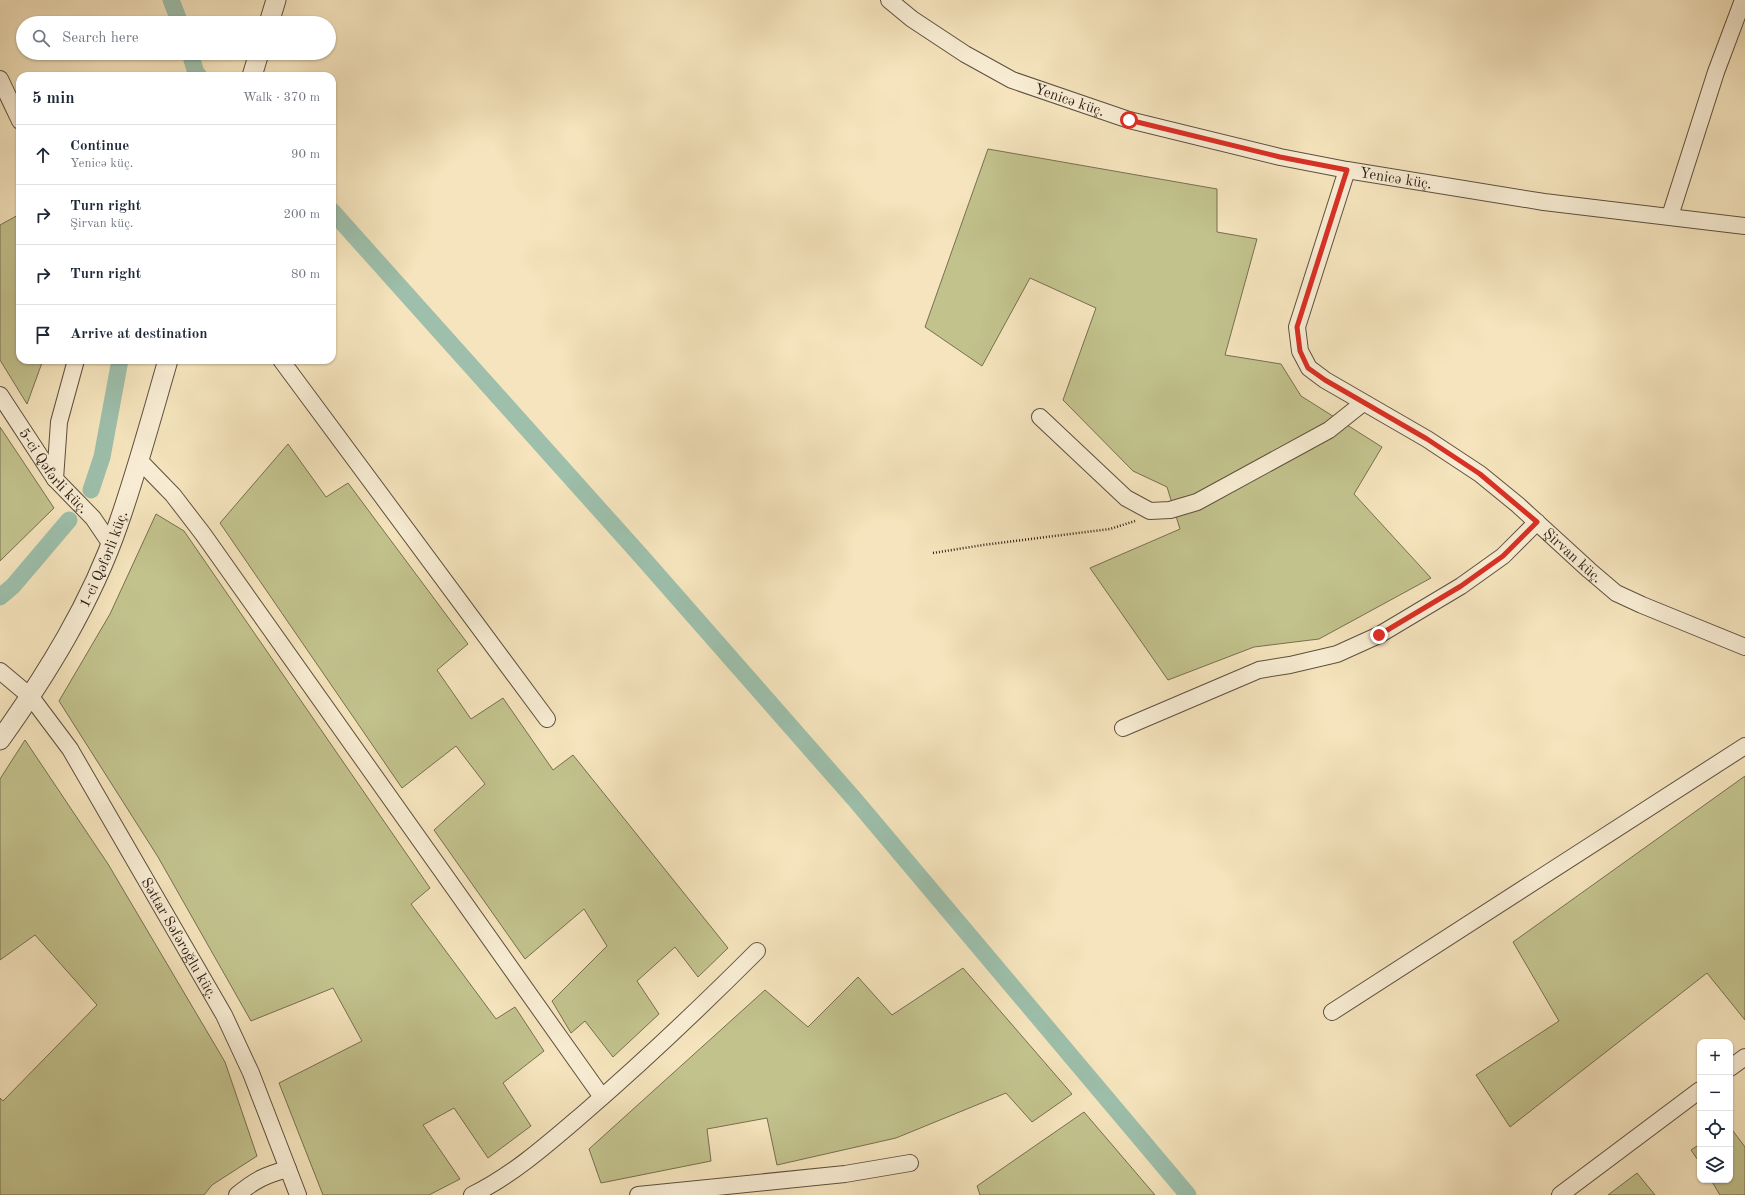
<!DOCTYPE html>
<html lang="en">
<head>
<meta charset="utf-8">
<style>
  :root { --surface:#fff; --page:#f2f2f3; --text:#1f2937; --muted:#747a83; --line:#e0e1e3 }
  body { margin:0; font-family:"Old Standard TT",serif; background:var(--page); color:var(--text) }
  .controls { position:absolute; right:12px; bottom:12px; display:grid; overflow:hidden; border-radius:8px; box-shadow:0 1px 3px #0004 }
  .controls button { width:36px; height:36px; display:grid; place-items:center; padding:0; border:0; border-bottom:1px solid var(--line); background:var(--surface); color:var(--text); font:20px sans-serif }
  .stop { position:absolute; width:12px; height:12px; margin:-9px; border:3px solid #d93025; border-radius:50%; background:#fff }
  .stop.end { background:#d93025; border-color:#fff; box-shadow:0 1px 4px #0008 }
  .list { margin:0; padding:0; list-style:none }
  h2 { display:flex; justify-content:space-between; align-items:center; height:52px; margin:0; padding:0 16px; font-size:17px }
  h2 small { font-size:13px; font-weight:400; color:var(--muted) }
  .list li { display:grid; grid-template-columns:26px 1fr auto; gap:12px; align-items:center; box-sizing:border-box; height:60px; padding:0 16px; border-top:1px solid var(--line) }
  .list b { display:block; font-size:15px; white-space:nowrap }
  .list p { margin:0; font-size:13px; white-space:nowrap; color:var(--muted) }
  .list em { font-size:13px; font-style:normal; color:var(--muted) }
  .icon { flex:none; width:22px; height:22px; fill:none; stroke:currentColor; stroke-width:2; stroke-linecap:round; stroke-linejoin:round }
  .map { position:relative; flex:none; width:1745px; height:1195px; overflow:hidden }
  .search { position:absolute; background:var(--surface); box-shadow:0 1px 3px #0004; left:16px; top:16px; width:320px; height:44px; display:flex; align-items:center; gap:10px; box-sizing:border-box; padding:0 14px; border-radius:22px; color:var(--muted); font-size:15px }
  .panel { position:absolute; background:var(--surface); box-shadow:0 1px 3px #0004; left:16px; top:72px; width:320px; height:292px; border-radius:12px }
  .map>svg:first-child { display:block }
  .green { fill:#c2c28d; stroke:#777050 }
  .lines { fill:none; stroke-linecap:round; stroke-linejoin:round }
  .canal { stroke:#9dbfab; stroke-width:17 }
  .minor-casing { stroke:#5e503e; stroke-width:18 }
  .tertiary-casing { stroke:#5e503e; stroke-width:21 }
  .path { stroke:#2c1e14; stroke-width:2.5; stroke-dasharray:1 2; stroke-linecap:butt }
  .minor { stroke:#f8edd4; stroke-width:16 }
  .tertiary { stroke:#f8edd4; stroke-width:19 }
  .route { stroke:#d93025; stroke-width:5 }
  .labels { text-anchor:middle; stroke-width:4; stroke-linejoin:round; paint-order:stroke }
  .street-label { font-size:15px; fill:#2c1e14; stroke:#f8edd4 }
</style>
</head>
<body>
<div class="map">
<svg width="1745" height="1195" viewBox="0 0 1745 1195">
  <rect width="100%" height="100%" fill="#f5e4bd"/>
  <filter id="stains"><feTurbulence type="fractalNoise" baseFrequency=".005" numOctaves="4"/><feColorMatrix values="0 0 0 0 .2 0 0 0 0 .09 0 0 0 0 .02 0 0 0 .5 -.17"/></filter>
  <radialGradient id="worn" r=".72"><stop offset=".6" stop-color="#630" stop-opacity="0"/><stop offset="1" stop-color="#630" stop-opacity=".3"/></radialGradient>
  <path class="green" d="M 988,149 L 1217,189 L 1217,232 L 1257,239 L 1225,355 L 1281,364 L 1301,396 L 1382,447 L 1354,494 L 1431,578 L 1319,639 L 1254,647 L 1168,680 L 1090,568 L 1180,529 L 1167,487 L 1133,471 L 1063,400 L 1096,308 L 1030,278 L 982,366 L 925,327 Z
    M 20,214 L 20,360 L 43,360 L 27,404 L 0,360 L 0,225 Z
    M 0,427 L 54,508 L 0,561 Z
    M 288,444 L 326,497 L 348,483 L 468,644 L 437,670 L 471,719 L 503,698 L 553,770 L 573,755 L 728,948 L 698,977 L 675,947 L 637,981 L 659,1014 L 613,1057 L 585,1021 L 571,1033 L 552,1001 L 607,946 L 584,909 L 525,959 L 434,830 L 485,784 L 456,746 L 402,788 L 220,523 Z
    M 156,514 L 184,531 L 430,888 L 411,904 L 496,1019 L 515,1007 L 544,1051 L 503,1083 L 531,1126 L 488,1158 L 454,1108 L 423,1125 L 460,1179 L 429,1195 L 323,1195 L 279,1083 L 362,1041 L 333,988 L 251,1021 L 158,857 L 59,701 L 110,614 Z
    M 25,740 L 108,864 L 225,1062 L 257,1156 L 212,1185 L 204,1195 L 0,1195 L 0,1098 L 3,1101 L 97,1005 L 35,935 L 0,960 L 0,779 Z
    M 1745,776 L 1745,1020 L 1707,973 L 1510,1127 L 1476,1075 L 1559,1021 L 1513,942 Z
    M 963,968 L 1072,1094 L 1032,1122 L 1006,1093 L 896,1138 L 777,1165 L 767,1118 L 707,1129 L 711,1161 L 601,1183 L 589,1149 L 765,990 L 808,1027 L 858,977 L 892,1015 Z
    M 1084,1112 L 1155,1195 L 980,1195 L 977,1186 Z
    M 1730,1127 L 1745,1147 L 1745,1195 L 1720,1195 L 1711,1180 L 1730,1180 Z
    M 1700,1144 L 1700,1163 L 1691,1150 Z
    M 1637,1173 L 1655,1195 L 1608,1195 Z"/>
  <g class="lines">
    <path class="canal" d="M 171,0 L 180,23
      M 190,53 L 196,73 L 199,76
      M 332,211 L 641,556 L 856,801 L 1188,1195
      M 91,490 L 102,457 L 120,360
      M 0,597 L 13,586 L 69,520"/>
    <g class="minor-casing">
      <g id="minor">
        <path id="s1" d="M 889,0 L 912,19 L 965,54 L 1012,80 L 1129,120 L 1280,157 L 1347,170 L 1544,202 L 1745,226"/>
        <path d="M 0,79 L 20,121"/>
        <path id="s2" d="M 1347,170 L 1297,327 L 1300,351 L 1309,368 L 1325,380 L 1427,439 L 1480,474 L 1518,505 L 1589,570 L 1616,593 L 1642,605 L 1745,647"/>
        <path d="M 1670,216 L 1716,72 L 1743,0"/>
        <path d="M 281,360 L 547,719"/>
        <path id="s3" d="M 0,395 L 55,479 L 93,518 L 110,543"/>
        <path d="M 1040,417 L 1126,498 L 1150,511 L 1170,510 L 1197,502 L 1329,430 L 1363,403"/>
        <path d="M 139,460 L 173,495 L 203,534 L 602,1097"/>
        <path d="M 55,479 L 59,422 L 76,360"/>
        <path id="s4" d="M 0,671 L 31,697 L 70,749 L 224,1015 L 251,1073 L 298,1195"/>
        <path d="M 1123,728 L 1259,670 L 1290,665 L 1337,654 L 1379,635 L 1461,586 L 1503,556 L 1537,522"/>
        <path d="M 1332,1012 L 1745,746"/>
        <path d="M 1730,1068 L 1745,1057"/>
        <path d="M 237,1195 C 255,1180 265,1175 288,1169"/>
        <path d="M 472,1195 C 513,1175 549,1143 584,1113 C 644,1061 701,1007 757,951"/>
        <path d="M 638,1195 L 845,1174 L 910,1163"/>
        <path d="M 1560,1195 L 1700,1090"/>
      </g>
    </g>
    <g class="tertiary-casing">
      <g id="tertiary">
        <path d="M 269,23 L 276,0"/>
        <path d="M 252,76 L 259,53"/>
        <path id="s5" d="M 0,740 C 47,674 91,603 118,525 C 137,471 152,415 168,360"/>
      </g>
    </g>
    <path class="path" d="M 933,553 L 983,545 L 1110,529 L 1135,521"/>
    <use href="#minor" class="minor"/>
    <use href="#tertiary" class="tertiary"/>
  </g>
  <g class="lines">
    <path class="route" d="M 1129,120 L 1280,157 L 1347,170 L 1297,327 L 1300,351 L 1308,368 L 1325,380 L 1427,439 L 1480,474 L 1537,522 L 1503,556 L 1461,586 L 1379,635"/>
  </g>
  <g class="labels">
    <g class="street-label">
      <text dy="5" stroke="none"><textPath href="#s1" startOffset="208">Yenicə küç.</textPath></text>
      <text dy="5" stroke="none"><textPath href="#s1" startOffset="544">Yenicə küç.</textPath></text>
      <text dy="5" stroke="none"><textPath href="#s3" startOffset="93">5-ci Qəfərli küç.</textPath></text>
      <text dy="5" stroke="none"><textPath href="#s2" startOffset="533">Şirvan küç.</textPath></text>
      <text dy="5" stroke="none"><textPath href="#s5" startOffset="209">1-ci Qəfərli küç.</textPath></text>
      <text dy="5" stroke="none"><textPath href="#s4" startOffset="324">Səttar Səfəroğlu küç.</textPath></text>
    </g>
  </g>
  <rect width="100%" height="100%" filter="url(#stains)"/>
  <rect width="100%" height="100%" fill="url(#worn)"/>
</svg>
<div class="controls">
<button>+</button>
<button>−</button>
<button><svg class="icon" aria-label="locate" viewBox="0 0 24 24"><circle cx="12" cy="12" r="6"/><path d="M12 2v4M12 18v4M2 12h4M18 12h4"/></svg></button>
<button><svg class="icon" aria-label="layers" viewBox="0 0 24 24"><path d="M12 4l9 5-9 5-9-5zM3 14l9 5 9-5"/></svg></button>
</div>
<div class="stop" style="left:1129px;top:120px"></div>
<div class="stop end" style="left:1379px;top:635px"></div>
<div class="search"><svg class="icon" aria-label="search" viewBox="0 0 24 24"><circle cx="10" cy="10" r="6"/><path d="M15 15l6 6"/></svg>Search here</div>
<section class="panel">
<h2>5 min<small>Walk · 370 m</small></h2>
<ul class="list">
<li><svg class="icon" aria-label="ahead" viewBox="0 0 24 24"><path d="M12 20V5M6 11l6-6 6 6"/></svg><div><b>Continue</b><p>Yenicə küç.</p></div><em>90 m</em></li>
<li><svg class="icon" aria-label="right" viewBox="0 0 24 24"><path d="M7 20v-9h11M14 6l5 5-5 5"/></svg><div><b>Turn right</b><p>Şirvan küç.</p></div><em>200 m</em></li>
<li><svg class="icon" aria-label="right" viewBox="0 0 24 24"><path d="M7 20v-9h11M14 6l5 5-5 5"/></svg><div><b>Turn right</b></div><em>80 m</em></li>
<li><svg class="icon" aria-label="arrive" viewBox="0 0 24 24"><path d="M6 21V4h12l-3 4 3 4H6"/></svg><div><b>Arrive at destination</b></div></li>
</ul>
</section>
</div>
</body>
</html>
